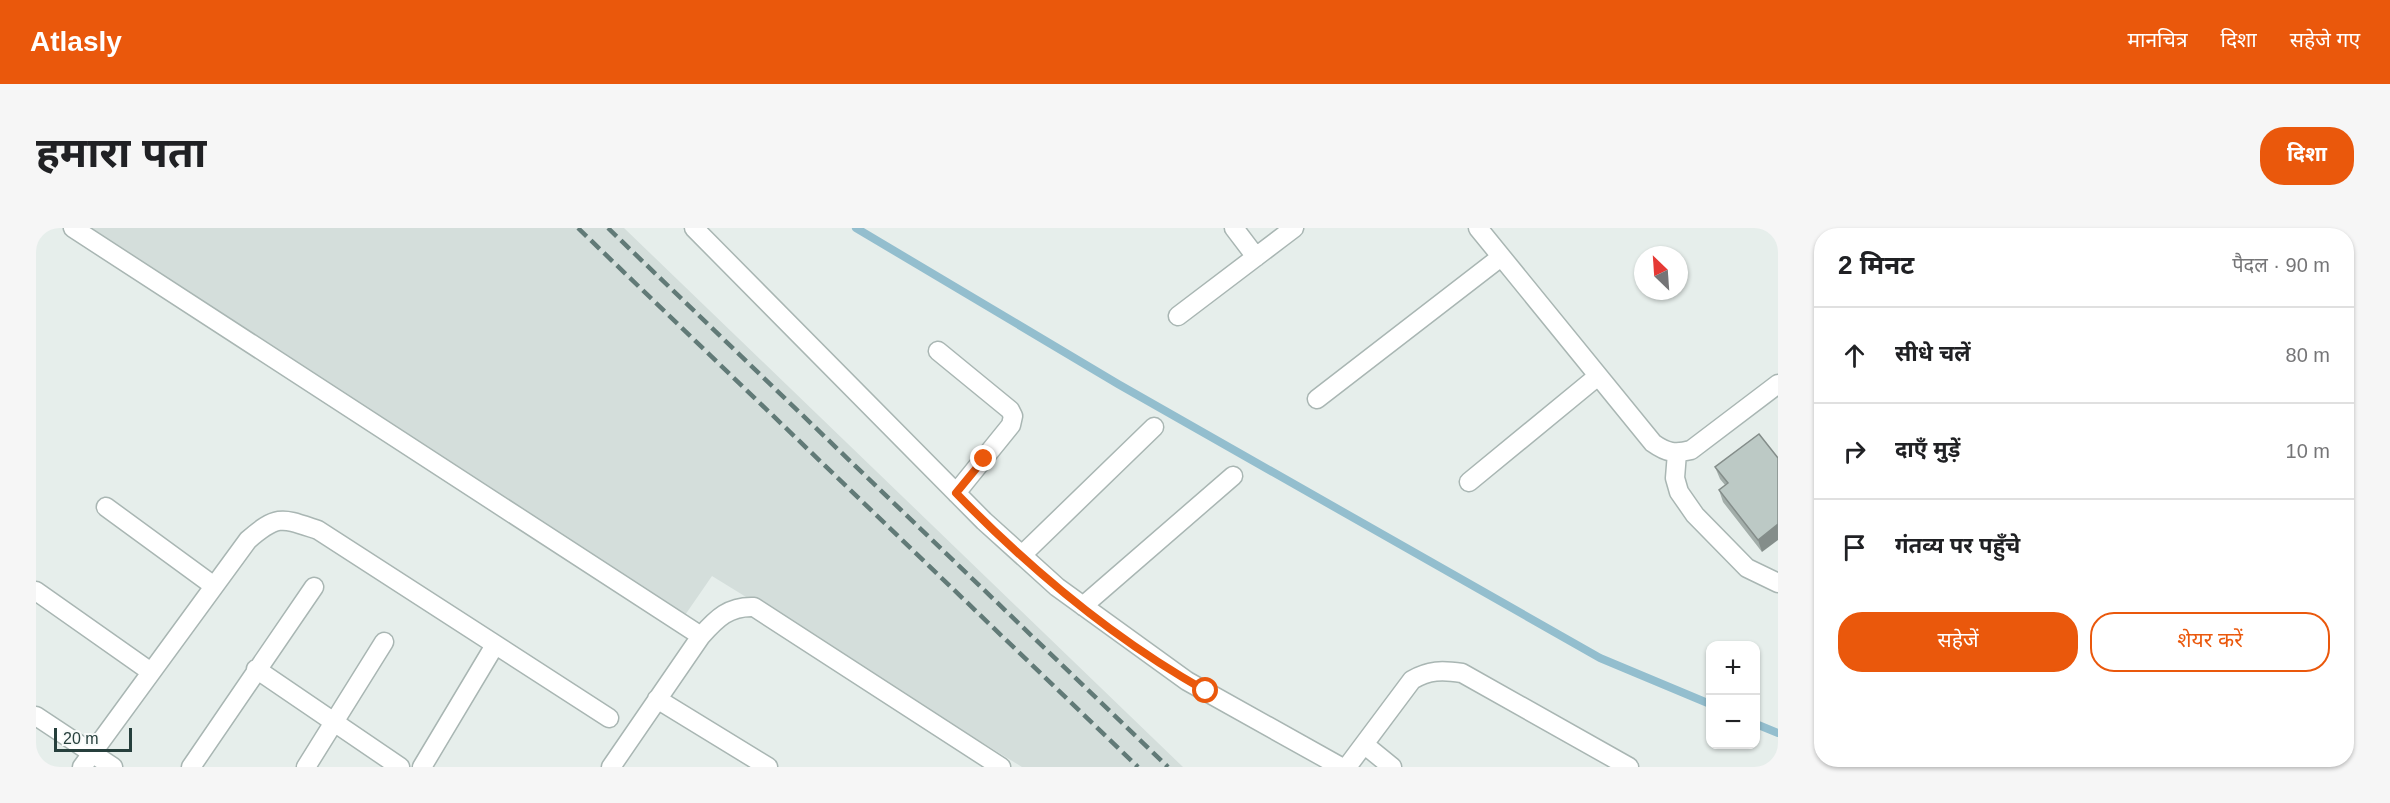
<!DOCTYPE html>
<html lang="hi">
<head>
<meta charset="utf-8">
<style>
  :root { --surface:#fff; --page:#f6f6f6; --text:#202124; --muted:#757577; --line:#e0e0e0; --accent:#ea580c }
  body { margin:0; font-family:Helvetica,"Noto Sans Devanagari",sans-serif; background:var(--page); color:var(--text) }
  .controls { position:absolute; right:18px; bottom:18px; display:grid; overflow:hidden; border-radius:12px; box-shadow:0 2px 4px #0004 }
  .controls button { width:54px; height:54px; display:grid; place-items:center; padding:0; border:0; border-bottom:2px solid var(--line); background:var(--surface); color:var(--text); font:30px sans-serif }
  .compass { position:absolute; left:1598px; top:18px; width:54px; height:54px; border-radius:50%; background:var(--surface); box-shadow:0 2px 4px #0004; rotate:335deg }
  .scale { position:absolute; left:18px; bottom:15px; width:78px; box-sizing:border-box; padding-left:6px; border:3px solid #263f3c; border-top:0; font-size:16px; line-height:21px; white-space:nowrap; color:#263f3c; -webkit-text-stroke:4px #f7faf9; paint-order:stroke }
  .stop { position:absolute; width:18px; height:18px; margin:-14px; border:4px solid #ea580c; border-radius:50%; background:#fff }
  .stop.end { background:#ea580c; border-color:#fff; box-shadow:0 2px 6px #0008 }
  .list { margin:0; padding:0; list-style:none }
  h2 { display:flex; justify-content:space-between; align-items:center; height:78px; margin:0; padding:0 24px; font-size:26px }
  h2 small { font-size:20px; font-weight:400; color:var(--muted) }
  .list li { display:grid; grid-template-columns:39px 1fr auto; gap:18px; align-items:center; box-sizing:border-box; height:96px; padding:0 24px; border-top:2px solid var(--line) }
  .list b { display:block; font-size:22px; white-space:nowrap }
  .list em { font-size:20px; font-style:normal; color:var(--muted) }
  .actions { display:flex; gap:12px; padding:18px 24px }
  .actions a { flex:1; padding:14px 0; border:2px solid var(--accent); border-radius:24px; text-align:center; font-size:21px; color:var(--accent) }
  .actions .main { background:var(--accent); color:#fff }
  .icon { flex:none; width:33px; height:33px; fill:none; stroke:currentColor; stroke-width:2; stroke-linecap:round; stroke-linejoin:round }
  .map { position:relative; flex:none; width:1742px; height:539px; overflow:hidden; border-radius:24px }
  header { display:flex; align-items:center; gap:36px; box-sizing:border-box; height:84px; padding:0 30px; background:var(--accent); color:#fff }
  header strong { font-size:28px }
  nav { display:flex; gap:33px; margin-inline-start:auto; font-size:21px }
  .intro { display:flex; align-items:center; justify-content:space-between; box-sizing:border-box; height:144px; padding:0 36px }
  h1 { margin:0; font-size:42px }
  .button { padding:15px 27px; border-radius:24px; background:var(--accent); color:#fff; font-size:21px; font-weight:700 }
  main { display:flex; gap:36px; padding:0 36px }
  aside { flex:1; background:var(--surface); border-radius:24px; box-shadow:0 2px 4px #0004 }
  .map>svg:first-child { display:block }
  .built { fill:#d4dedb }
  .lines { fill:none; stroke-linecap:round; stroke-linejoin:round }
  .stream { stroke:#93bece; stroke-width:8 }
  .street-casing { stroke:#a9b6b3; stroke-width:21 }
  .street { stroke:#fff; stroke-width:18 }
  .rail { stroke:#617a77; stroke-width:4.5; stroke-dasharray:12 6; stroke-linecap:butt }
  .wall { fill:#a2ada9 }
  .shaded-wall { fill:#848d8a }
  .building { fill:#bcc9c5; stroke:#848d8a; stroke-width:1.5 }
  .route { stroke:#ea580c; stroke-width:8 }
</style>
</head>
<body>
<header>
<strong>Atlasly</strong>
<nav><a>मानचित्र</a><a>दिशा</a><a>सहेजे गए</a></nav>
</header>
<div class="intro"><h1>हमारा पता</h1><a class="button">दिशा</a></div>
<main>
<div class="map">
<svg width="1742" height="539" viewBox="0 0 1742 539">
  <rect width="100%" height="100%" fill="#e6eeeb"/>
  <path class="built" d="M 55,0 L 588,0 L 1147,539 L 986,539 L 676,348 L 647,390 Z"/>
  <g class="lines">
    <path class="stream" d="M 820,0 L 1082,156 L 1564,430 L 1674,476
      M 1720,496 L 1742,505"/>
    <g class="street-casing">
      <path id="street" d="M 37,0 L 665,408
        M 658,0 L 948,293 L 1021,359 L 1151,453 L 1305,539
        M 1198,0 L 1220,29
        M 1442,0 L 1617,215 C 1631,225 1639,226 1655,222 L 1742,156
        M 1142,88 L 1258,0
        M 902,123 L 974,182 L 977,188 L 975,197 L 920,265
        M 1281,171 L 1465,29
        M 1641,225 L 1639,250 L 1643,264 L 1659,287 L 1711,340 L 1742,355
        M 1433,254 L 1562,148
        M 70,279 L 178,358
        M 986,327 L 1118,199
        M 0,363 L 115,444
        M 1047,378 L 1197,248
        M 220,441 L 364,539
        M 621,471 L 732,539
        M 0,488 L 77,539
        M 1329,517 L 1356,539
        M 46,539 L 212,312 C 242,286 246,290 282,302 L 573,490
        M 155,539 L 278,359
        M 270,539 L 348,414
        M 386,539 L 459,417
        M 575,539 L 665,408 C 681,390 693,378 718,379 L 965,539
        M 1311,539 L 1376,452 C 1393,442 1406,442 1426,445 L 1593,539"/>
    </g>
    <use href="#street" class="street"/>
    <path class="rail" d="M 542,0 L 1102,539
      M 572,0 L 1132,539"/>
  </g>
  <path class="wall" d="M 1723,206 L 1726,324 L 1687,274 L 1683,262 L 1689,257 L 1684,251 L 1679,239 Z"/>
  <path class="shaded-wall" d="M 1742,296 L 1742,312 L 1726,324 L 1722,312 Z"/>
  <path class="building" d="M 1723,206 L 1742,230 L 1742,296 L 1722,312 L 1683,262 L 1692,255 L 1679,239 Z"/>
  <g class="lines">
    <path class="route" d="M 948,231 L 920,265 C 993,340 1079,412 1170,463"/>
  </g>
</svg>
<div class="controls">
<button>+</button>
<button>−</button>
</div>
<svg class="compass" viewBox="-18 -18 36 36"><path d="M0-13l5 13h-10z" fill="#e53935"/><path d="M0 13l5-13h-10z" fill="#757577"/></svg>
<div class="scale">20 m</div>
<div class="stop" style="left:1170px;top:463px"></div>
<div class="stop end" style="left:948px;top:231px"></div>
</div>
<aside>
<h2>2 मिनट<small>पैदल · 90 m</small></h2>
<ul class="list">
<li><svg class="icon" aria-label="ahead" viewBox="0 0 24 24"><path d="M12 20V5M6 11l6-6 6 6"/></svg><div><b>सीधे चलें</b></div><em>80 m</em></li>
<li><svg class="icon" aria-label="right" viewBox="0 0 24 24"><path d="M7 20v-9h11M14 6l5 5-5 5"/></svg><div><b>दाएँ मुड़ें</b></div><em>10 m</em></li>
<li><svg class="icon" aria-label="arrive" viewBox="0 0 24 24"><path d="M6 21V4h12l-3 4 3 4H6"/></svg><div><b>गंतव्य पर पहुँचे</b></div></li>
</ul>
<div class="actions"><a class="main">सहेजें</a><a>शेयर करें</a></div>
</aside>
</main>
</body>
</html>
